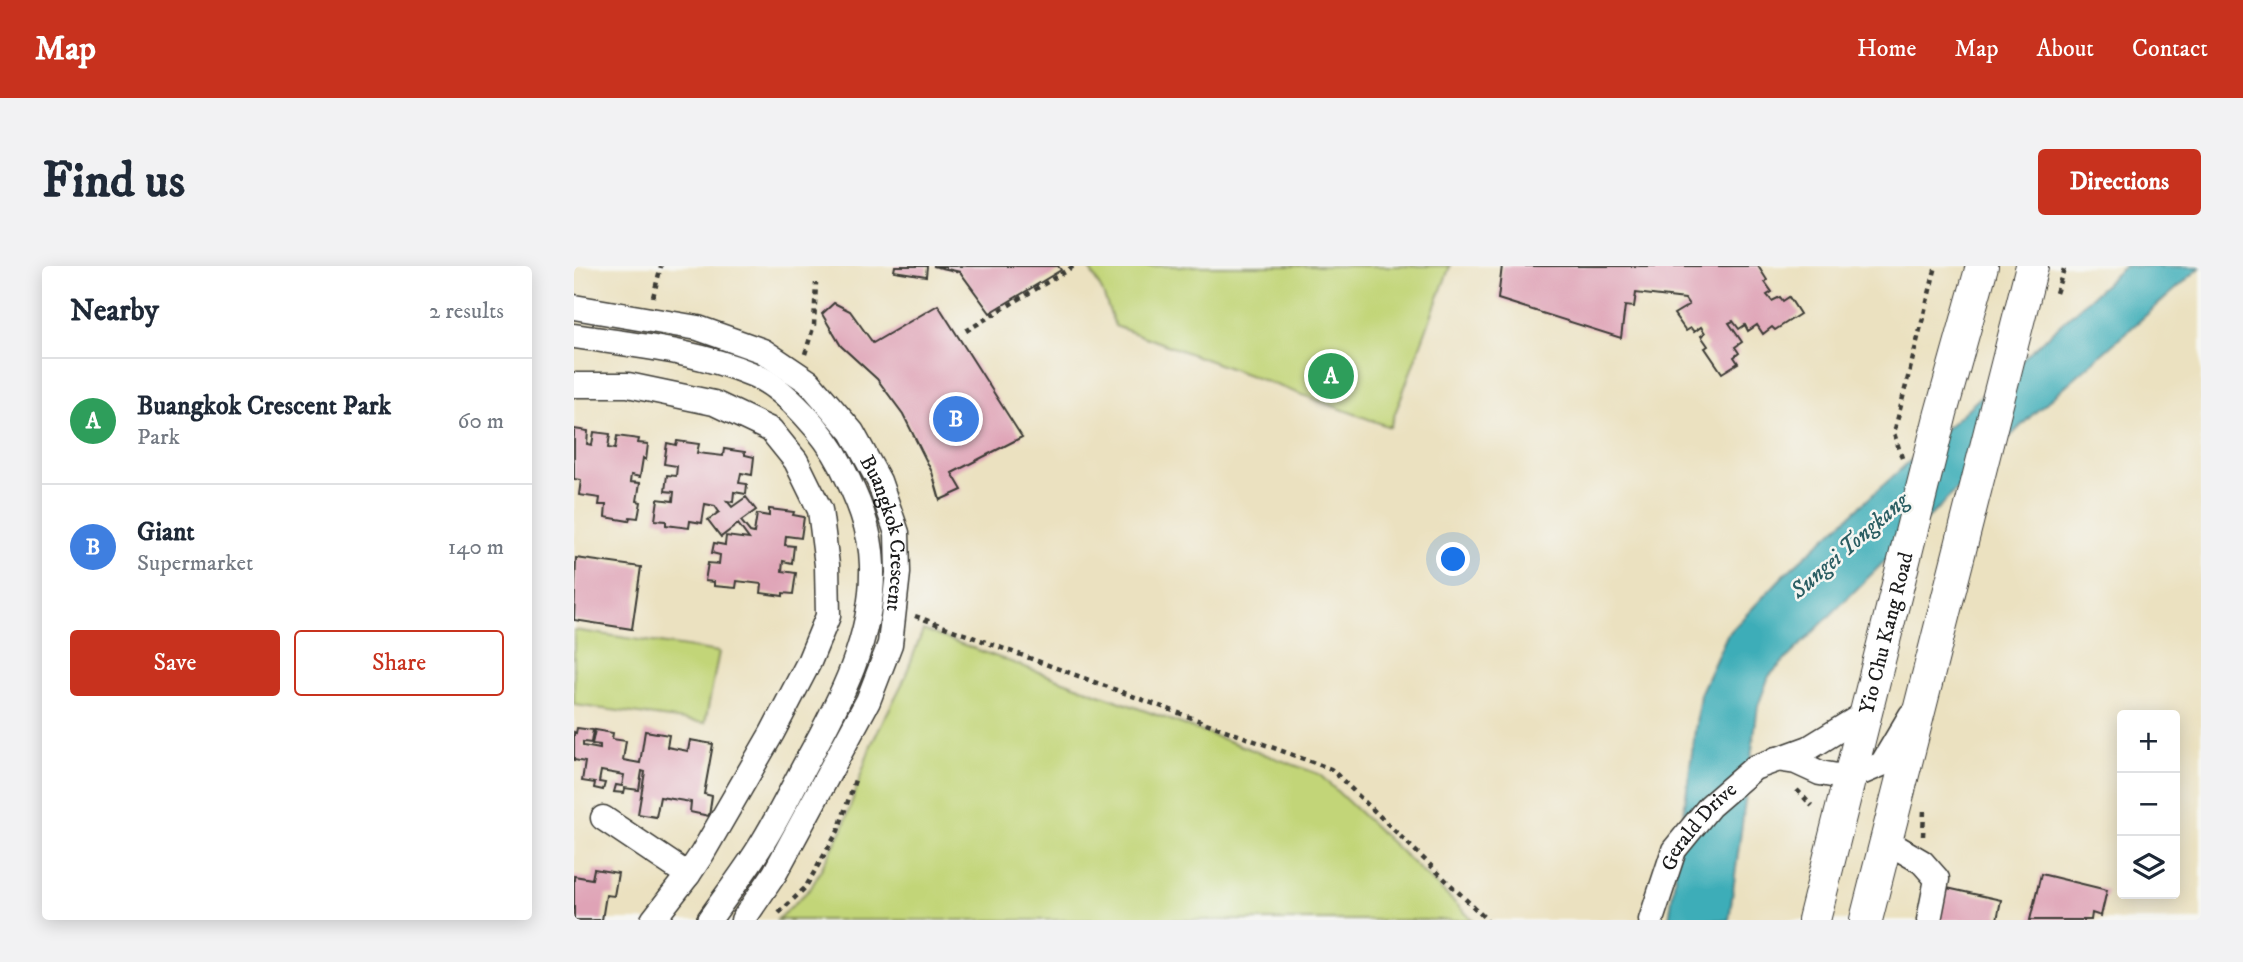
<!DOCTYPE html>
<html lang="en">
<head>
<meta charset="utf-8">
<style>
  :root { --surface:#fff; --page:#f2f2f3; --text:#1f2937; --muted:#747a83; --line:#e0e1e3; --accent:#c8321e }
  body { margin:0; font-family:"IM FELL DW Pica",serif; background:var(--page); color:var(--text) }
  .controls { position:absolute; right:21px; bottom:21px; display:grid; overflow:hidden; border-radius:7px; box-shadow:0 4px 18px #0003 }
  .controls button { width:63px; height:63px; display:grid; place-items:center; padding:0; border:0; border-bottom:2px solid var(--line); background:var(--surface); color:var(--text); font:35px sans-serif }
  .you { position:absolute; left:880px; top:294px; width:24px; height:24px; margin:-18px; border:5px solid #fff; border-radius:50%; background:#1a73e8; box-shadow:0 0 0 10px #1a73e833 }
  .badge { display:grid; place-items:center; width:46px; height:46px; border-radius:50%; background:var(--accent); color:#fff; font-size:23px; font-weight:700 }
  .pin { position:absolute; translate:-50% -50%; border:4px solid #fff; box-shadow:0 2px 7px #0006 }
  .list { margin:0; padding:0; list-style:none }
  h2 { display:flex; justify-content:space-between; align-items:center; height:91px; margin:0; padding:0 28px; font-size:30px }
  h2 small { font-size:23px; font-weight:400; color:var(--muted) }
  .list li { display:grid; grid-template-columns:46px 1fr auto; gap:21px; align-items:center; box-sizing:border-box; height:126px; padding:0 28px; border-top:2px solid var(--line) }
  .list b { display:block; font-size:26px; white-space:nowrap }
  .list p { margin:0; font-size:23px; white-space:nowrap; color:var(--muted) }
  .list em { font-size:23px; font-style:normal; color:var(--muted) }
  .actions { display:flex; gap:14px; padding:21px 28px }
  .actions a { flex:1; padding:16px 0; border:2px solid var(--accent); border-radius:7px; text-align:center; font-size:24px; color:var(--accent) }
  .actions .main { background:var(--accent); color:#fff }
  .icon { flex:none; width:38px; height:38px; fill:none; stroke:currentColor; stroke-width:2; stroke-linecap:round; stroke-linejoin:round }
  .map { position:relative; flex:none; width:1627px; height:654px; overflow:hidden; border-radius:7px }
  header { display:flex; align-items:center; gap:42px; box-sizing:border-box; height:98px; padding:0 35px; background:var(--accent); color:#fff }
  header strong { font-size:33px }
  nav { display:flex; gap:38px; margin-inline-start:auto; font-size:24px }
  .intro { display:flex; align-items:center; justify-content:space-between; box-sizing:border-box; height:168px; padding:0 42px }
  h1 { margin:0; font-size:49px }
  .button { padding:18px 32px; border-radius:7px; background:var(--accent); color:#fff; font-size:24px; font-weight:700 }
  main { display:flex; gap:42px; padding:0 42px }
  aside { flex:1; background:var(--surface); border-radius:7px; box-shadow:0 4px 18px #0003 }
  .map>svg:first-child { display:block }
  .green { fill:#c2d578; stroke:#6f784a; stroke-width:2 }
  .water { fill:#3cadb8; stroke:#2c646a; stroke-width:2 }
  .building { fill:#dfa3b6 }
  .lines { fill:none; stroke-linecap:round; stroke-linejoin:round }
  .minor-casing { stroke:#3b3a35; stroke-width:27 }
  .major-casing { stroke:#3b3a35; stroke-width:34 }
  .path { stroke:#3b3a35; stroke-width:4.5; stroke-dasharray:5 5; stroke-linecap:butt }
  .minor { stroke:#fff; stroke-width:24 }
  .major { stroke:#fff; stroke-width:32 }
  .labels { text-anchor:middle; stroke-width:5; stroke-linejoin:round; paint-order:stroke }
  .street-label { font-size:21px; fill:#1c1c1c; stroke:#f6f6f2 }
  .water-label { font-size:23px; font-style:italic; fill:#2a5d62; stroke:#f6f6f2 }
</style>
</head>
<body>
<header>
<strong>Map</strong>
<nav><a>Home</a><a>Map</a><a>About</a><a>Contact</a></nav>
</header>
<div class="intro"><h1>Find us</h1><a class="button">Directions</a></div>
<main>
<aside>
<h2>Nearby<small>2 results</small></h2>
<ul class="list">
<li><span class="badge" style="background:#2e9e5b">A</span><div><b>Buangkok Crescent Park</b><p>Park</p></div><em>60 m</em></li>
<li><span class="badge" style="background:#3f7fe0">B</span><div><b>Giant</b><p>Supermarket</p></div><em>140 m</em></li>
</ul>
<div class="actions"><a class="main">Save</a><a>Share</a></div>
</aside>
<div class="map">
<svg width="1627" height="654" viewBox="0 0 1627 654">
  <rect width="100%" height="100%" fill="#f6f6f2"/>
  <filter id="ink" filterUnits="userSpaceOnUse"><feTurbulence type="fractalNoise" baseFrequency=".0143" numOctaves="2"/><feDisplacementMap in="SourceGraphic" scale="14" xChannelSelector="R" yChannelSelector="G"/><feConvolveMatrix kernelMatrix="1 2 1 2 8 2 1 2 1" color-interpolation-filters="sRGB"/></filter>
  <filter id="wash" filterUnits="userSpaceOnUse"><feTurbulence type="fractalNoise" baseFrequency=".00686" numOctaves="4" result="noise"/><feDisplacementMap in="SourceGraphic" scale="28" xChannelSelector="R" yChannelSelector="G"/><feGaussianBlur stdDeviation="1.57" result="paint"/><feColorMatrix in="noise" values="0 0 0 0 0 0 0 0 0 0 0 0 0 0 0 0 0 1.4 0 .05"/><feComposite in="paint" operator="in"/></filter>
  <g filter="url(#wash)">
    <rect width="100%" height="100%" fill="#ebe1c0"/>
    <path class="green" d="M 514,0 L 876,0 L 816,161 L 541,60 L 528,25 Z
      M 0,364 L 145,386 L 131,457 L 0,439 Z
      M 349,364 L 745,508 L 899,654 L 203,654 L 237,622 L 269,562 L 297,479 L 329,416 Z"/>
    <path class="water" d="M 1551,0 L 1627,1 L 1457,150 L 1195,410 L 1184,440 L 1155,654 L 1095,654 L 1126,428 L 1153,369 L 1209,310 Z"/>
    <g id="blocks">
      <path class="building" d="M 321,0 L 353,0 L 352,10 L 320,5 Z
        M 359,0 L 484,0 L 487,4 L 416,47 L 386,6 Z
        M 928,0 L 1184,0 L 1193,14 L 1191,16 L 1198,26 L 1193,29 L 1198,35 L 1206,31 L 1209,35 L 1215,31 L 1226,48 L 1201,64 L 1198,61 L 1189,68 L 1183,59 L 1174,65 L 1171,59 L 1165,63 L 1159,55 L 1155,57 L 1168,76 L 1161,81 L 1165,87 L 1160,91 L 1164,97 L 1148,107 L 1131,82 L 1134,80 L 1127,70 L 1131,67 L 1127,61 L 1120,66 L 1117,62 L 1112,65 L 1100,48 L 1115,39 L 1111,33 L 1062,27 L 1060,41 L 1051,40 L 1047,72 L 924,33 Z
        M 260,37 L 276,45 L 299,77 L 364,39 L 448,171 L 378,207 L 388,224 L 366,234 L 358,206 L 329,148 L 303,113 L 267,80 L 248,48 Z
        M 0,163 L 14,165 L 13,178 L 18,179 L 20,166 L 36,168 L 34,182 L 41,183 L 43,170 L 65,173 L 64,177 L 74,178 L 72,194 L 69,192 L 66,211 L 57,209 L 56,216 L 66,217 L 63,235 L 67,236 L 64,252 L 56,251 L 55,255 L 31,251 L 32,239 L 25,239 L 26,232 L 5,229 L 7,214 L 0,213 Z
        M 103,175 L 125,178 L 123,187 L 149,190 L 150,183 L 171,186 L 171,189 L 180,191 L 178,209 L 167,207 L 165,217 L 173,218 L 172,228 L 160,226 L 159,236 L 153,235 L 158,241 L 172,231 L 182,244 L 167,255 L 176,266 L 180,267 L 183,248 L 195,250 L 195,243 L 220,246 L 219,249 L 230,251 L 227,272 L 212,270 L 211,279 L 220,280 L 218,297 L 209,295 L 208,305 L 222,307 L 219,328 L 209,327 L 209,330 L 187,327 L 188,318 L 163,315 L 162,322 L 140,320 L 140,316 L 131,315 L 134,297 L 145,298 L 146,289 L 138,287 L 140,277 L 151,279 L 152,270 L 175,273 L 164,258 L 147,271 L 134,254 L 145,246 L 141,240 L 131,238 L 128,257 L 116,255 L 115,262 L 92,259 L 92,255 L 81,254 L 84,233 L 99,235 L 100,226 L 91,225 L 93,209 L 102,210 L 103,200 L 90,198 L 93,177 L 102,179 Z
        M 2,292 L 67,301 L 58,363 L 0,354 Z
        M 3,462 L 19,464 L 17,477 L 9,476 L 9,480 L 26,483 L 26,479 L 18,478 L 21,464 L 39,467 L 38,473 L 52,475 L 49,494 L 66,497 L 71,465 L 95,469 L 93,481 L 114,485 L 116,474 L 139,478 L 130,528 L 138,530 L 135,550 L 116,546 L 117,536 L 86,531 L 82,551 L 64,548 L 71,506 L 68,505 L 65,524 L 51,522 L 50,527 L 40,526 L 42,519 L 48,520 L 50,509 L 27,505 L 25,516 L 31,517 L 29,524 L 20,522 L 21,517 L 8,515 L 11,496 L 0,494 L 0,466 L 2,467 Z
        M 20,603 L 44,607 L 40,630 L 32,629 L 28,654 L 0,654 L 0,610 L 18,613 Z
        M 1467,608 L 1533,624 L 1527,650 L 1518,647 L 1517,654 L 1456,654 Z
        M 1364,620 L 1427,634 L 1423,654 L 1356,654 Z"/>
    </g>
  </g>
  <g filter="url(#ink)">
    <use href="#blocks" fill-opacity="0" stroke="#3b3a35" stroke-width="2"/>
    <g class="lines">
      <g class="minor-casing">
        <g id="minor">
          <path id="s1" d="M 0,41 L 124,62 L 189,85 L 235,116 L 278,166 L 305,215 L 323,267 L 324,307 L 316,378 L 294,435 L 201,607 L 169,654"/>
          <path d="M 0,70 C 60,79 124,85 180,109 C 212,123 252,169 267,199 C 283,231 297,262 298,299 C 300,371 266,435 232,497 C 218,523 205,550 189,576 C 173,603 153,628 135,654"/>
          <path d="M 0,119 L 54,119 L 140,137 L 197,164 L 222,195 L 246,244 L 253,299 L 254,350 L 235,396 L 198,467 L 128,588 L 114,609 L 79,654"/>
          <path d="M 1202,493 L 1222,496 L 1246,507 L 1275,512 L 1308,498 L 1337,449"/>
          <path d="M 29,552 L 114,609"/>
          <path d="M 1312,575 L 1348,596 L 1363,613 L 1355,654"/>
          <path id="s2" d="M 1077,654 L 1100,584 L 1136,540 L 1180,502 L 1235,482 L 1292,447"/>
        </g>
      </g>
      <g class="major-casing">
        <g id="major">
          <path id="s3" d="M 1240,654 L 1367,147 L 1408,0"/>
          <path d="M 1292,654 L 1458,0"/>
        </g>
      </g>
      <path class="path" d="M 1482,27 L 1491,0
        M 79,31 L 87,0
        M 392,65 L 500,0
        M 231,88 L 240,59 L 242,17
        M 1328,192 L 1320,167 L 1362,0
        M 341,350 L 757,503 L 913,654
        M 1223,524 L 1238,540
        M 1349,570 L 1350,544
        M 205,647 L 231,622 L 264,565 L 281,514"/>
      <use href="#minor" class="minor"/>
      <use href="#major" class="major"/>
    </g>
  </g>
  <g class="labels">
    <g class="street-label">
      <text dy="7" stroke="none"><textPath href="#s1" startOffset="425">Buangkok Crescent</textPath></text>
      <text dy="7" stroke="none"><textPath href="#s3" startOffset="296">Yio Chu Kang Road</textPath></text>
      <text dy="7" stroke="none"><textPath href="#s2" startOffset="107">Gerald Drive</textPath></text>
    </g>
    <g class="water-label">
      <text transform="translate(1275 279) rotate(-41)" y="8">Sungei Tongkang</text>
    </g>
  </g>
</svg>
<div class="controls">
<button>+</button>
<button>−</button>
<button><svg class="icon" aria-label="layers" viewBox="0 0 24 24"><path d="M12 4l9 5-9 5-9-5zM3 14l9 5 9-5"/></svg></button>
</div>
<div class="you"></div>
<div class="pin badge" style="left:757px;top:110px;background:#2e9e5b">A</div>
<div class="pin badge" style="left:382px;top:153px;background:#3f7fe0">B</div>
</div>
</main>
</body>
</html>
